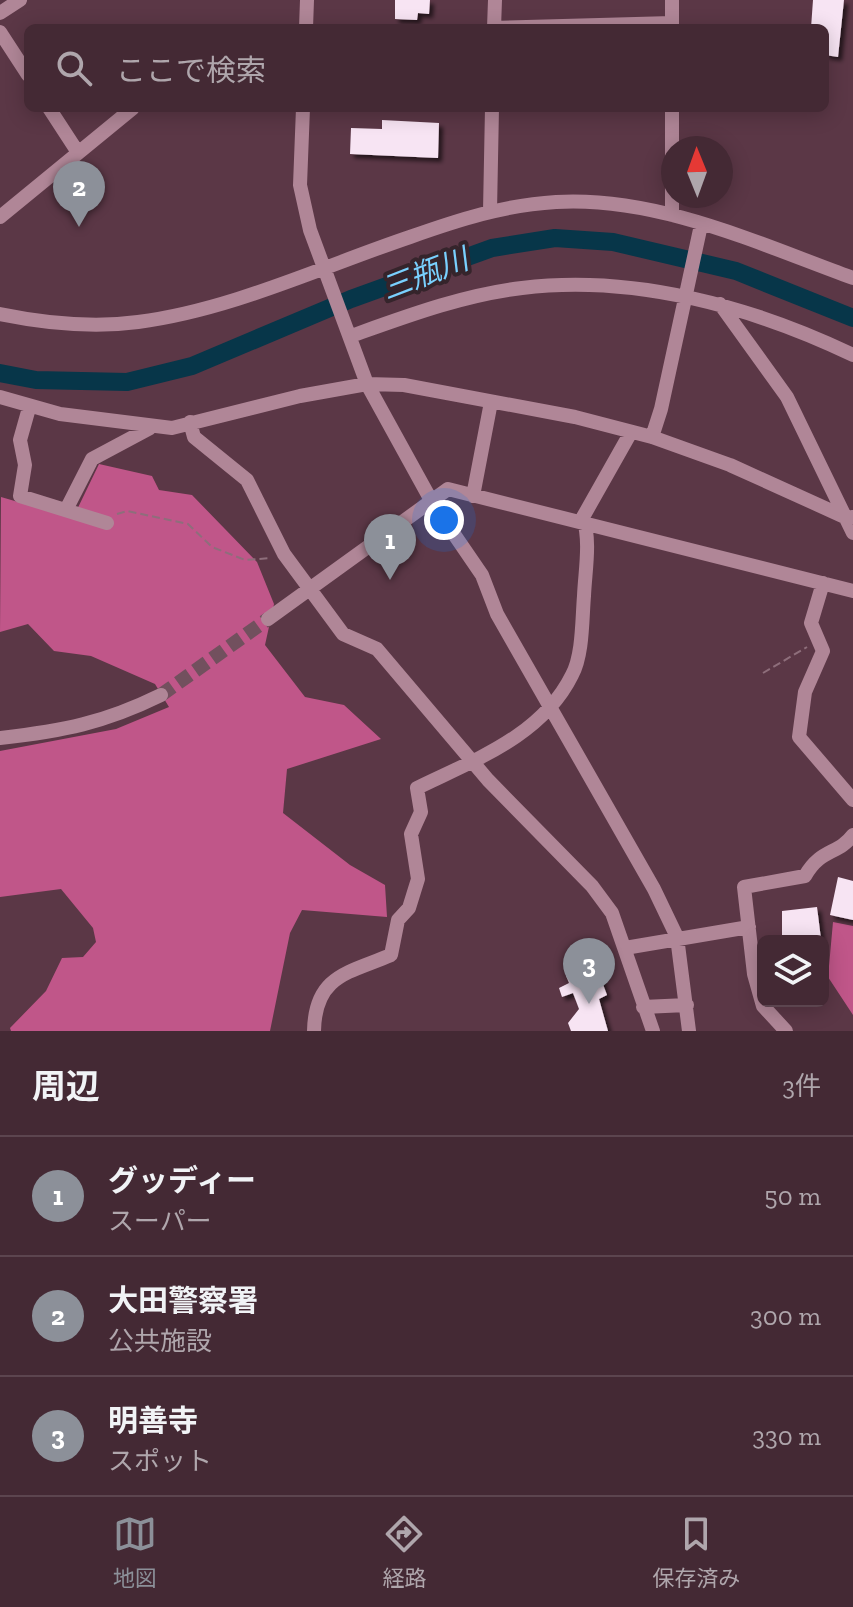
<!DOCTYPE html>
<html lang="ja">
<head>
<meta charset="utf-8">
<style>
  :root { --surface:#442934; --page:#4e3540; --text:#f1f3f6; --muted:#afa6ac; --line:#5c454f; --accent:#8c9099 }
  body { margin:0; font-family:"Zilla Slab","Noto Sans JP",serif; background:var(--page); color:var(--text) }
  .controls { position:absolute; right:24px; bottom:24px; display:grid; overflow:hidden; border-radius:12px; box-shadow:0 4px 20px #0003 }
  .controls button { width:72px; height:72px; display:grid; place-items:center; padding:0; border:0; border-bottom:2px solid var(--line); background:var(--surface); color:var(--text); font:40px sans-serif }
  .compass { position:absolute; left:661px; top:136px; width:72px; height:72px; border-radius:50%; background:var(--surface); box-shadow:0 4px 20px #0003; rotate:359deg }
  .you { position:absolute; left:444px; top:520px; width:28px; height:28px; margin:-20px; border:6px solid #fff; border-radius:50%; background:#1a73e8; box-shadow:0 0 0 12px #1a73e833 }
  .badge { display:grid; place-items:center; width:52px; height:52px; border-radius:50%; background:var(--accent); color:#fff; font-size:26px; font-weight:700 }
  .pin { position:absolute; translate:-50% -66px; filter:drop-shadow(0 2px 4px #0008) }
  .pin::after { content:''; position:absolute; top:42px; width:28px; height:24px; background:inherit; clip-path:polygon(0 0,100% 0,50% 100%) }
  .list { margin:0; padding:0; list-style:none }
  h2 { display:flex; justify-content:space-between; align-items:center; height:104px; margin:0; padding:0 32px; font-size:34px }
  h2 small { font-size:26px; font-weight:400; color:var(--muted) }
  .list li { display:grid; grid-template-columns:52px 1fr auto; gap:24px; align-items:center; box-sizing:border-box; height:120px; padding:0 32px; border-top:2px solid var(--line) }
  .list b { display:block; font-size:30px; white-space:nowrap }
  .list p { margin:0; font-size:26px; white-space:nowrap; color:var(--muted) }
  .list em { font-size:26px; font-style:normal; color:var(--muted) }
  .icon { flex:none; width:44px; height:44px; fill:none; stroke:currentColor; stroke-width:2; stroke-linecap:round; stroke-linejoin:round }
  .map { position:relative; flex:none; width:853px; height:1031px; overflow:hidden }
  .search { position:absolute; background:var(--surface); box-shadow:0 4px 20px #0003; left:24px; right:24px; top:24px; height:88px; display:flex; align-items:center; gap:20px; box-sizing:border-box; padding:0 28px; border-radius:12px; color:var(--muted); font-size:30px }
  .sheet { height:464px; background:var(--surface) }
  nav { display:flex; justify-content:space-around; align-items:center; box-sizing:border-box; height:112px; border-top:2px solid var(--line); background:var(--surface); font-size:22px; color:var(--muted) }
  nav a { display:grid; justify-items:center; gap:4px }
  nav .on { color:var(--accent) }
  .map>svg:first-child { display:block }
  .forest { fill:#c05689 }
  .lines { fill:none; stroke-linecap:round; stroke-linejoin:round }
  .river { stroke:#073649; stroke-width:18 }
  .building { fill:#f7e4f3; filter:url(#shadow) }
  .minor-tunnel { stroke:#72505e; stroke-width:14; stroke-dasharray:14 7; stroke-linecap:butt }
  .path { stroke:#8e6e7b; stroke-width:2; stroke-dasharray:8 4; stroke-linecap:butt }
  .minor { stroke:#b08697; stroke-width:14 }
  .labels { text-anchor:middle; stroke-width:8; stroke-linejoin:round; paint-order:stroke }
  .water-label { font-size:30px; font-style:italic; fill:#79d1fe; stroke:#35242b }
</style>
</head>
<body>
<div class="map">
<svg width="853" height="1031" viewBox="0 0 853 1031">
  <defs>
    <filter id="shadow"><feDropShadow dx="4" dy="4" stdDeviation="2" flood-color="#0009"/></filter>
  </defs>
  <rect width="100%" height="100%" fill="#5b3746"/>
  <path class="forest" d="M 99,464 L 152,476 L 159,490 L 192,495 L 257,562 L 274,604 L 265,645 L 305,697 L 344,705 L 381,739 L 287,769 L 283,813 L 350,865 L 385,885 L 387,917 L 302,910 L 290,933 L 270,1031 L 11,1031 L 10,1028 L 46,991 L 62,958 L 83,957 L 96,942 L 93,928 L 61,889 L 0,897 L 0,751 L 116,729 L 169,707 L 155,684 L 91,656 L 54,651 L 28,624 L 0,632 L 1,497 L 73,518 Z
    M 833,922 L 853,926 L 853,1015 L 828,977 Z"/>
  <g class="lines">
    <path class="river" d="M 0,373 L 36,380 L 127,382 L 192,366 L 351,299 L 492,248 L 555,238 L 613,242 L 736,271 L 853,318"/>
  </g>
  <path class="building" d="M 395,0 L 430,0 L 429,14 L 418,13 L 417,20 L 395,19 Z
    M 813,0 L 844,0 L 838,57 L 825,55 L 825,28 L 811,28 Z
    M 382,120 L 439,123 L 438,158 L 350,154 L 351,128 L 382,129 Z
    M 838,877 L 853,881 L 853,920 L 830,915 Z
    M 817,907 L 821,939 L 782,938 L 782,911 Z
    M 587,970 L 589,974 L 598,971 L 607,995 L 599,999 L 608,1031 L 571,1031 L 568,1023 L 579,1009 L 573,993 L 562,997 L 559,988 L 569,983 L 566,976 Z"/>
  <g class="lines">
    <path class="minor-tunnel" d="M 161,695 L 268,619"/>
    <path class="path" d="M 117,514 L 127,511 L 188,524 L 212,547 L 245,560 L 271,558
      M 763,673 L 807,647"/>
    <path class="minor" d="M 0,13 L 20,0
      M 306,28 L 307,0
      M 493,28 L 672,23
      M 494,28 L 495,0
      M 672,28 L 672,0
      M 0,32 L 28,75
      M 49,108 L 77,151
      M 303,108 L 300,185 L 310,230 L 367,384 L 432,502 L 482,575 L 497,614 L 654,889 L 677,937 L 689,1031
      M 672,108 L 672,215
      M 490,211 L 492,108
      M 0,217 L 133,108
      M 720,304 L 787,397 L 853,533
      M 0,314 C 44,323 93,328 138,322 C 231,310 321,267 410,237 C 458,220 504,205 556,202 C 658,196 759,244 853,278
      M 351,336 C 407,316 463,295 522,288 C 634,274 753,307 853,355
      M 0,397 L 60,414 L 172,428 L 300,396 L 367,384 L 404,385 L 575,417 L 652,437 L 730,465 L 847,518 L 853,517
      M 29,408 L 20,440 L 25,465 L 20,496 L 107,523
      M 190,422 L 194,437 L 247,480 L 284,554 L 343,634 L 377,649 L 488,780 L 592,886 L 612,913 L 653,1031
      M 652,437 L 661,409 L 701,225
      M 473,496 L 491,402
      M 66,510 L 92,459 L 150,428
      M 823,583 L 811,623 L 823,651 L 805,692 L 799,737 L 853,800
      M 268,619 L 448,489 L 853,591
      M 0,738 C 63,731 104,723 161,695
      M 625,948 L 749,927
      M 643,1007 L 687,1005
      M 314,1031 C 315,975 349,973 391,955 L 398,920 L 409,908 L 418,879 L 411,834 L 421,812 L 417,788 C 474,760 542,736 572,675 C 583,655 582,619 584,596 C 585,571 591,542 583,517 L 631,432
      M 786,1031 L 763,1006 L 754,974 L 744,887 L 805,876 C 821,848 838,855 853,835"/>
  </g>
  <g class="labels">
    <g class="water-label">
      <text transform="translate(425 274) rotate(-21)" y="10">三瓶川</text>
    </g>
  </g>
</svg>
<div class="controls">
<button><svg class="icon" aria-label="layers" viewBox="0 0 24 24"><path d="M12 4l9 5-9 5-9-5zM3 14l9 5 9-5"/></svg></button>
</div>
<svg class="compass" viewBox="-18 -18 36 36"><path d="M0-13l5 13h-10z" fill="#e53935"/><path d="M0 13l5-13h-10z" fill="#afa6ac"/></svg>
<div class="you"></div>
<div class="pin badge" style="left:390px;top:580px">1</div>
<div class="pin badge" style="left:79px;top:227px">2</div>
<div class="pin badge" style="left:589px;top:1004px">3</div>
<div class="search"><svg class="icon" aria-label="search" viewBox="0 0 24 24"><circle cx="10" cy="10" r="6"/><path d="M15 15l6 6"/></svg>ここで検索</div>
</div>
<section class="sheet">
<h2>周辺<small>3件</small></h2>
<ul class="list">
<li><span class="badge">1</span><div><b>グッディー</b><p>スーパー</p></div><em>50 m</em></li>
<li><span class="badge">2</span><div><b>大田警察署</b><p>公共施設</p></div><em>300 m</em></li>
<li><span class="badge">3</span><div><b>明善寺</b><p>スポット</p></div><em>330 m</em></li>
</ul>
</section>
<nav>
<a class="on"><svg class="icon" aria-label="map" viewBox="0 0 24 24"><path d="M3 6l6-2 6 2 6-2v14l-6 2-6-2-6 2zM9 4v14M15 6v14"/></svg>地図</a>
<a><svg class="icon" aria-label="directions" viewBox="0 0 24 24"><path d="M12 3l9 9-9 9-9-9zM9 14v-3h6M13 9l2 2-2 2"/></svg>経路</a>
<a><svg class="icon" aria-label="saved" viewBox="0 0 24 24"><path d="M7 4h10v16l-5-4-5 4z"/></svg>保存済み</a>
</nav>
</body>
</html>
